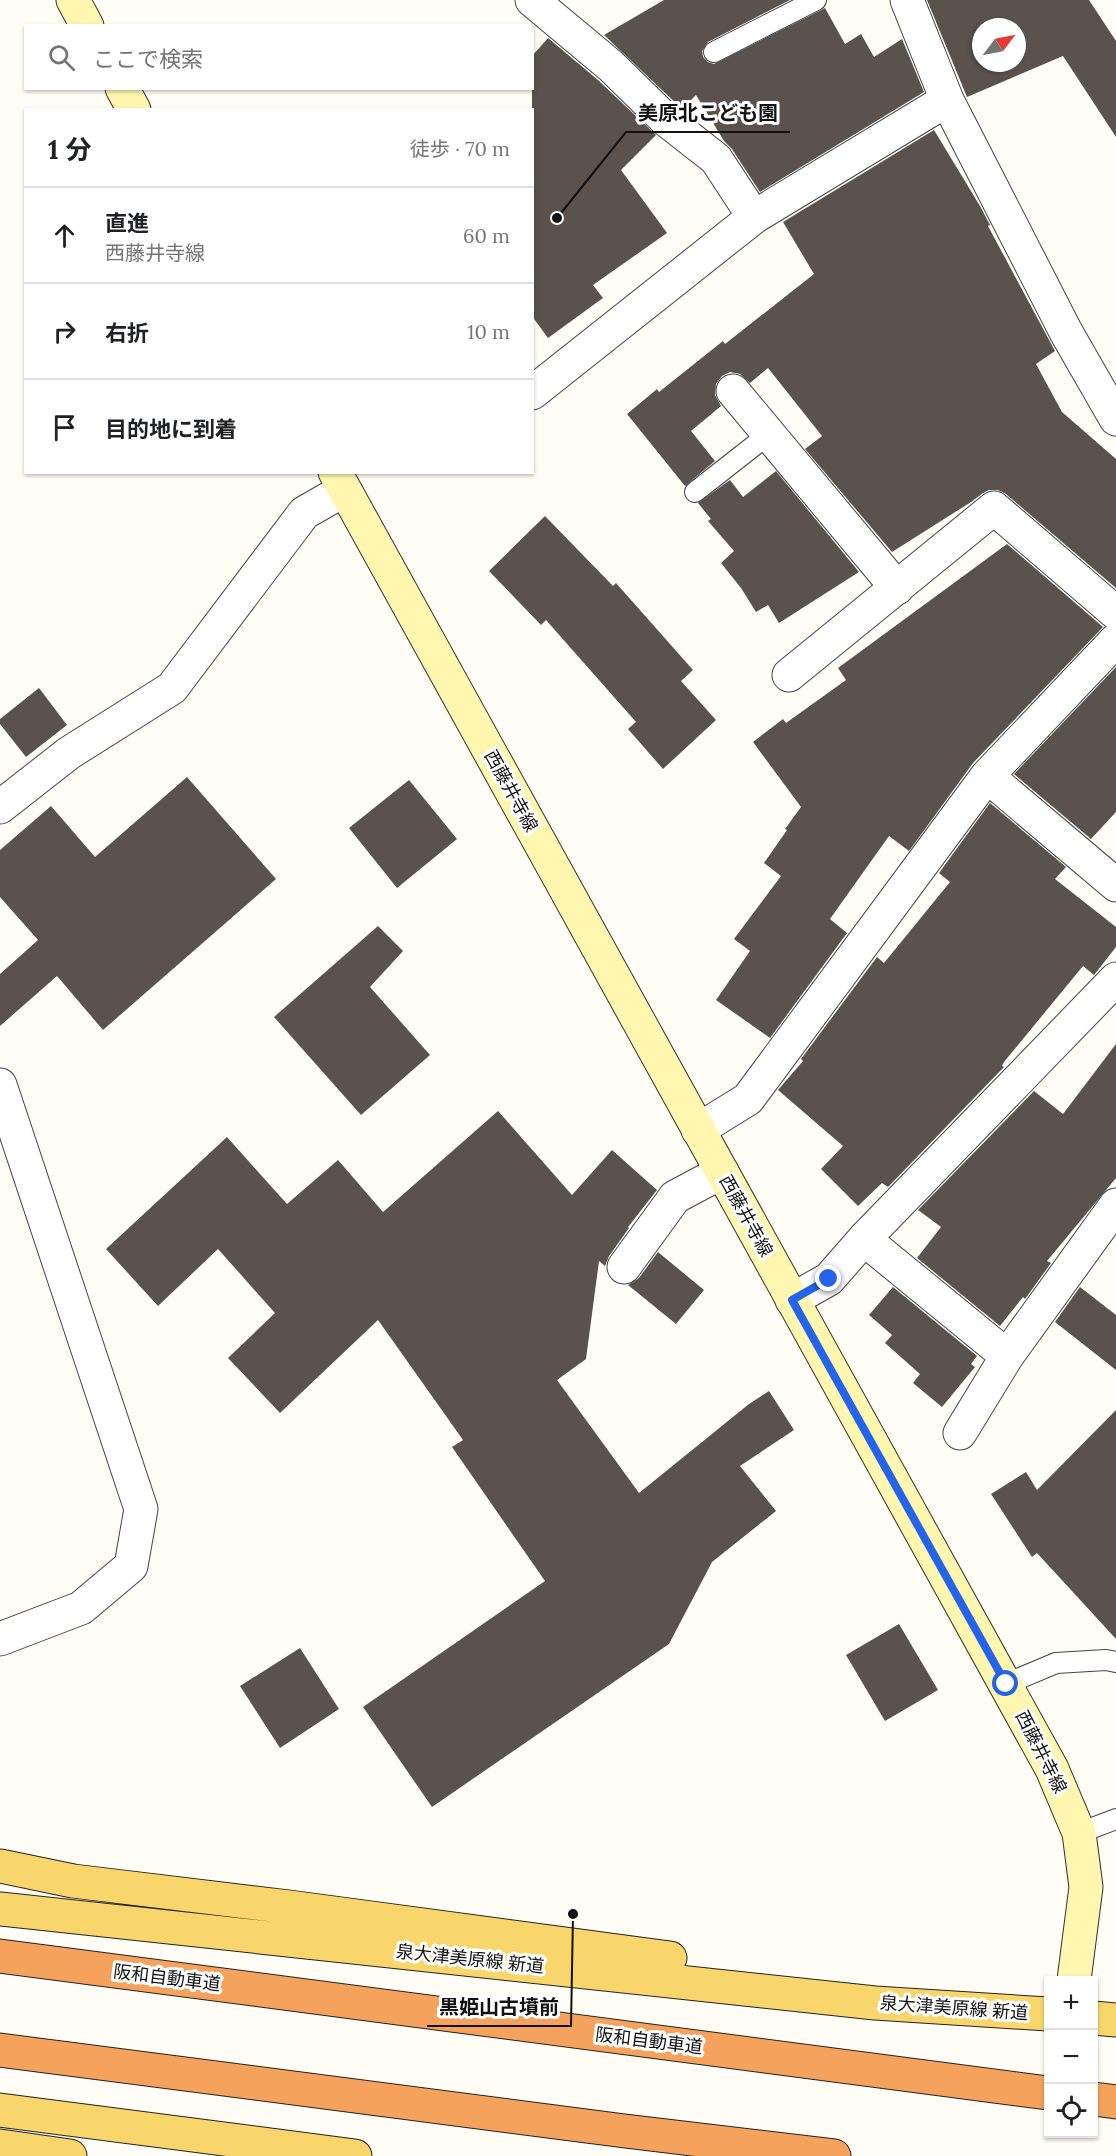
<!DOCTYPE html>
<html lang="ja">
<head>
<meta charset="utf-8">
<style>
  :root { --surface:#fff; --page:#f6f6f6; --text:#202124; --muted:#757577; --line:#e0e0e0 }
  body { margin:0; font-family:Lora,"Noto Sans JP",serif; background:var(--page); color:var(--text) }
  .controls { position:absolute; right:18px; bottom:18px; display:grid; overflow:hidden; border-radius:0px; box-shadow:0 2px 4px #0004 }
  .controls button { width:54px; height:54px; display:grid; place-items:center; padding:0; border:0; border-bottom:2px solid var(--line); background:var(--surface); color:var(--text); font:30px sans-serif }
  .compass { position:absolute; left:972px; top:18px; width:54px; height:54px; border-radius:50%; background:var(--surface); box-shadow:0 2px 4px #0004; rotate:58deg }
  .stop { position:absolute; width:18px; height:18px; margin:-14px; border:4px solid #2563eb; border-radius:50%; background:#fff }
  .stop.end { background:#2563eb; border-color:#fff; box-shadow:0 2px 6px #0008 }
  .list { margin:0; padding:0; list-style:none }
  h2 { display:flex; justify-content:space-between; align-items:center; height:78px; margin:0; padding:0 24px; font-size:26px }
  h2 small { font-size:20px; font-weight:400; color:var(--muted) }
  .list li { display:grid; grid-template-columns:39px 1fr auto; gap:18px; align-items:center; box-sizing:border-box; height:96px; padding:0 24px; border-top:2px solid var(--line) }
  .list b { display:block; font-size:22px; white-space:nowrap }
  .list p { margin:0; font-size:20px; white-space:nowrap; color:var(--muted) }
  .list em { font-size:20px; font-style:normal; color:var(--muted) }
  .icon { flex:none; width:33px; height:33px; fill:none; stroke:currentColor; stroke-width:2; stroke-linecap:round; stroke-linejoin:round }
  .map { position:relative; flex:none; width:1116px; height:2156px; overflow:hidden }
  .search { position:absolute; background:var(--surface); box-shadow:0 2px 4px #0004; left:24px; top:24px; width:510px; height:66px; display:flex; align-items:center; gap:15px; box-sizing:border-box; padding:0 21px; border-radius:0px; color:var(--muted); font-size:22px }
  .panel { position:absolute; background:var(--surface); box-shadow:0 2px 4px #0004; left:24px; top:108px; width:510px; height:366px; border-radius:0px }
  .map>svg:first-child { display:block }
  .building { fill:#5a524d; fill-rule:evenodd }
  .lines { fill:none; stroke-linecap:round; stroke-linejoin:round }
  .lane-casing { stroke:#444; stroke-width:22 }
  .street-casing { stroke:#444; stroke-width:35 }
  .secondary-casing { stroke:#333; stroke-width:35 }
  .primary-casing { stroke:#222; stroke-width:35 }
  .highway-casing { stroke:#222; stroke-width:35 }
  .lane { stroke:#fff; stroke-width:20 }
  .street { stroke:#fff; stroke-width:33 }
  .secondary { stroke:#fff6b0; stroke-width:33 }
  .primary { stroke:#f9d66b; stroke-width:33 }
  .highway { stroke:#f5a25d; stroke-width:33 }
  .route { stroke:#2563eb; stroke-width:8 }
  .labels { text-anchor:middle; stroke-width:6; stroke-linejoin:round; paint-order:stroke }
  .street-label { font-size:18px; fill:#111; stroke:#fff }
  .leader { fill:none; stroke:#111; stroke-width:2 }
  .callout-dot { fill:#111; stroke:#fff; stroke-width:2 }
  .callout-label { font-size:20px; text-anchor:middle; font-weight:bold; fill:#111; stroke:#fff; stroke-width:6; stroke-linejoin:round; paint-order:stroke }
</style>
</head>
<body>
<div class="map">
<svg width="1116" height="2156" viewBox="0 0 1116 2156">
  <rect width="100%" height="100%" fill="#fffdf5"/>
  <path class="building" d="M 664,0 L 790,0 L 708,42 L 702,51 L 703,57 L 708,62 L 714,64 L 825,8 L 845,44 L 861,34 L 874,57 L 902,39 L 924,92 L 760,192 L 732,149 L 724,141 L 696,95 L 682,109 L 604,35 Z
    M 927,0 L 1089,0 L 1116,41 L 1116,137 L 1063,56 L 967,97 ZM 981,27 L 1017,27 L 1017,63 L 981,63 Z
    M 548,38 L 598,80 L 656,135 L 621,170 L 667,233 L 593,285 L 603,298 L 548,338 L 532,316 L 532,56 Z
    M 934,130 L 980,206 L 990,225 L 988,226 L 1055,351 L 1036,364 L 1062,412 L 1116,459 L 1116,588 L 1006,494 L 998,490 L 989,490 L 983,493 L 971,502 L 892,552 L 805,449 L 822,436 L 768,368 L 750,383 L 740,374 L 730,372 L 722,376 L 716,384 L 715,395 L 721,406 L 691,431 L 715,461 L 685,486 L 627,414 L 657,389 L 659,392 L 723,341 L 725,344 L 814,274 L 783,222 Z
    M 776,471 L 859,572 L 779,623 L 768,605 L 756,612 L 741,588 L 721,563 L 734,551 L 708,521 L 711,519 L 698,503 L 730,480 L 743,497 Z
    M 545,516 L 613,586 L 616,583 L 693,670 L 681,681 L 716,720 L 663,769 L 628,729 L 636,722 L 546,620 L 541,625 L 489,571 Z
    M 1007,544 L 1103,627 L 973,763 L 909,851 L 889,836 L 830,919 L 847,933 L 770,1038 L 716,1000 L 750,951 L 734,939 L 781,876 L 764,863 L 787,830 L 785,829 L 801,807 L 753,742 L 783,719 L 786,723 L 846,680 L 838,668 Z
    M 1116,667 L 1116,812 L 1091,839 L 1014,774 Z
    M 39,688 L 67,725 L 26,757 L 0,724 L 0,719 Z
    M 187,777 L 276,879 L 103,1030 L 57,976 L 0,1026 L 0,974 L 38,940 L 0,897 L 0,850 L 51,806 L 95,857 Z
    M 409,780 L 457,839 L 397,888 L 349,828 Z
    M 990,803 L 1066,867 L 1055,879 L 1116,927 L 1116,947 L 1094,975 L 1083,966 L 1004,1062 L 1002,1066 L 1004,1067 L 888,1187 L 882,1183 L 858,1206 L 821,1169 L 843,1146 L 778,1090 L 803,1061 L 801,1059 L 877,957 L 884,963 L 950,882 L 939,873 Z
    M 378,926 L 403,951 L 370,987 L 430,1055 L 361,1115 L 274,1017 Z
    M 1116,1044 L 1116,1178 L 1047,1261 L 1051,1263 L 1025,1299 L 1023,1297 L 1000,1326 L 917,1258 L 941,1227 L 918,1210 L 1034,1091 L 1063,1114 Z
    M 498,1111 L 572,1195 L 612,1150 L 657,1190 L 628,1227 L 629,1228 L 609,1256 L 605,1266 L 599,1261 L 586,1359 L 557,1380 L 639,1493 L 749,1404 L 769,1391 L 794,1430 L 740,1466 L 776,1511 L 712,1562 L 669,1644 L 432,1807 L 363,1707 L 545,1581 L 452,1447 L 463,1440 L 378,1320 L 280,1413 L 228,1358 L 275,1313 L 218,1249 L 158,1306 L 106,1249 L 227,1137 L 287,1204 L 338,1160 L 383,1212 Z
    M 658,1252 L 704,1290 L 676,1324 L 628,1285 L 639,1278 Z
    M 893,1287 L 977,1356 L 971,1364 L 975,1367 L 942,1407 L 913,1383 L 920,1374 L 885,1343 L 892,1335 L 869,1315 Z
    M 1080,1287 L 1116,1315 L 1116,1370 L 1055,1322 Z
    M 1116,1410 L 1116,1639 L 1037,1553 L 1032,1557 L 991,1494 L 1026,1472 L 1037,1490 Z
    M 899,1624 L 938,1690 L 885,1721 L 846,1655 Z
    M 300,1648 L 339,1709 L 280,1748 L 240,1686 Z"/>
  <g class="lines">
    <g class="lane-casing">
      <path id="lane" d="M 714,52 L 816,0
        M 695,492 L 769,434
        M 1006,1684 L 1056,1663 L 1106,1660 L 1116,1662
        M 1079,1833 L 1116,1819"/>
    </g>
    <g class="street-casing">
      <path id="street" d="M 532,0 L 611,66 L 665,119 L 716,159 L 754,217
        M 947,100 L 1066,332 L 1116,419
        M 733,391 L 897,588
        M 532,393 L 754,217 L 947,100 L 907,0
        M 789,675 L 994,508 L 1116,613
        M 987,776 L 1116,885
        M 0,807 L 69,753 L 172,688 L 304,513 L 344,490
        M 0,1085 L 141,1509 L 131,1566 L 81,1608 L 0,1639
        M 698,1130 L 748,1099 L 987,776 L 1116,640
        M 864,1239 L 1007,1356
        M 624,1267 L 675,1197 L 722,1172
        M 792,1300 L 829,1279 L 864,1239 L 1116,979
        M 960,1433 L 1007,1356 L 1116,1205"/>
    </g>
    <g class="secondary-casing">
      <path id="secondary" d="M 73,0 L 87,26
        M 122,88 L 134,110
        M 335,472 L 1052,1769 L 1079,1833 L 1086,1887 L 1074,1980"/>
    </g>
    <g class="primary-casing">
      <path id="primary" d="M 0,1866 L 73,1881 L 289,1907 L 670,1958
        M 0,1909 L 875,2003 L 1048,2014
        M 1094,2018 L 1116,2020
        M 0,2110 L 355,2156
        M 0,2146 L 70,2156"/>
    </g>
    <g class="highway-casing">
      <path id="highway" d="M 0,1956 L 1048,2093
        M 0,2050 L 625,2131 L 834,2156
        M 1094,2099 L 1116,2102"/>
    </g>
    <use href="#lane" class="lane"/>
    <use href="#street" class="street"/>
    <use href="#secondary" class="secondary"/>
    <use href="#primary" class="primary"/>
    <use href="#highway" class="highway"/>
  </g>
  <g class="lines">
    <path class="route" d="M 829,1279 L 792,1300 L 1006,1684"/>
  </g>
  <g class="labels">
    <g class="street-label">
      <text transform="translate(511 791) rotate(61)" y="6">西藤井寺線</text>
      <text transform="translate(746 1216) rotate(61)" y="6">西藤井寺線</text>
      <text transform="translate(1041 1752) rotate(63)" y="6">西藤井寺線</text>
      <text transform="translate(470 1959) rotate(6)" y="6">泉大津美原線 新道</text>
      <text transform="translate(167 1978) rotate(7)" y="6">阪和自動車道</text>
      <text transform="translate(954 2008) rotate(4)" y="6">泉大津美原線 新道</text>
      <text transform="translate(649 2041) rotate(7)" y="6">阪和自動車道</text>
    </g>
  </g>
  <path class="leader" d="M557 218L626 132H790M573 1914L571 2026H427"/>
  <g class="callout-dot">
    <circle cx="557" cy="218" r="6"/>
    <circle cx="573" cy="1914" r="6"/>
  </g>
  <g class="callout-label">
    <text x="708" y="120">美原北こども園</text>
    <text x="499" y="2014">黒姫山古墳前</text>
  </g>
</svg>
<div class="controls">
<button>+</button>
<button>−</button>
<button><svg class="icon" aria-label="locate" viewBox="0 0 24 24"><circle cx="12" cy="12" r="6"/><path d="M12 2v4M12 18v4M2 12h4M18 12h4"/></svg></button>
</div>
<svg class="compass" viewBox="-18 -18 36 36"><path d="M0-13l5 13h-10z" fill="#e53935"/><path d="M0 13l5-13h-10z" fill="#757577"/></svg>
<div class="stop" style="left:1006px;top:1684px"></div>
<div class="stop end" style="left:829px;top:1279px"></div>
<div class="search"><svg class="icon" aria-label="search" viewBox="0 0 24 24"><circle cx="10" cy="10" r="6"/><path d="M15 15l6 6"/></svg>ここで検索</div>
<section class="panel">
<h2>1 分<small>徒歩 · 70 m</small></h2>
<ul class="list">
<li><svg class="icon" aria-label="ahead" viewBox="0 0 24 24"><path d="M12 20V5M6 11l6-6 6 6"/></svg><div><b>直進</b><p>西藤井寺線</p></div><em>60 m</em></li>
<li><svg class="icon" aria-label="right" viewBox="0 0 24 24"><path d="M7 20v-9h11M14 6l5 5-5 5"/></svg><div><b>右折</b></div><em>10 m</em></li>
<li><svg class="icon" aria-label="arrive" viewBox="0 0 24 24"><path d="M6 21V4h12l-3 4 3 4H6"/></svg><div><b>目的地に到着</b></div></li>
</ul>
</section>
</div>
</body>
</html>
